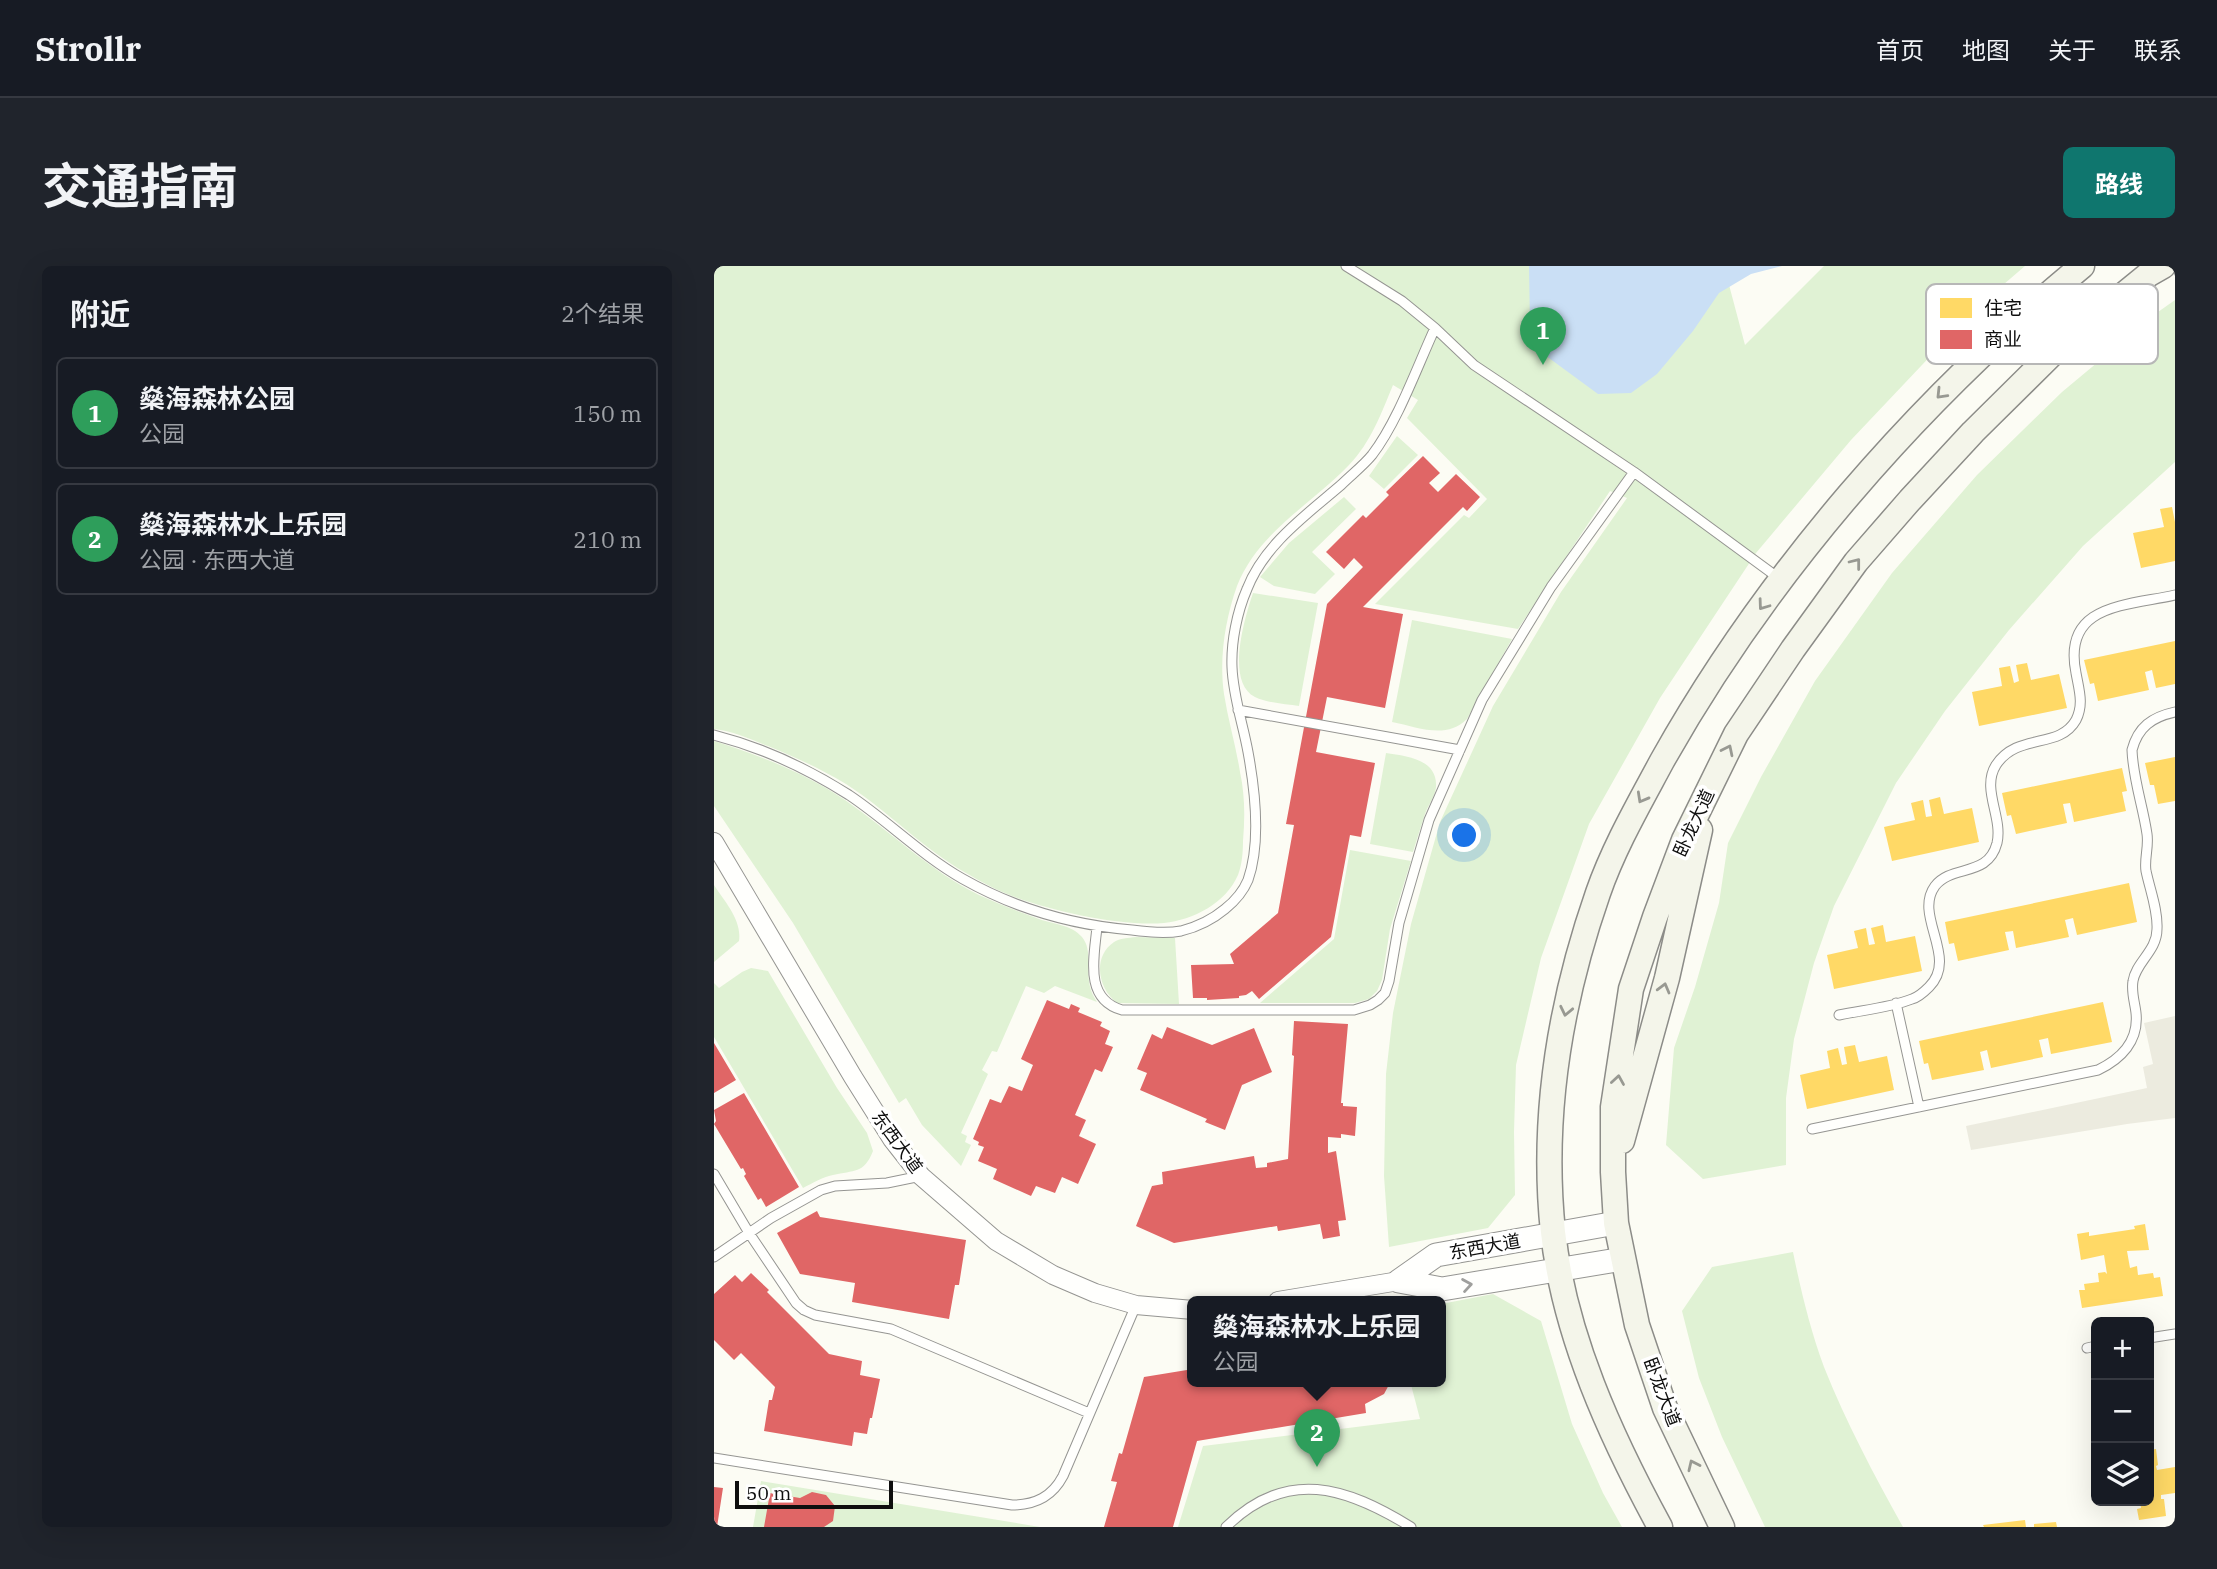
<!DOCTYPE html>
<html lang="zh">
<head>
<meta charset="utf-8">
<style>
  :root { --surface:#171b24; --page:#20242c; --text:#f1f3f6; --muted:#9ea1a6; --line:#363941; --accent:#0f766e }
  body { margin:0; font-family:"IBM Plex Serif","Noto Sans SC",serif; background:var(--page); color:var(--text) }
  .controls { position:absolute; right:21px; bottom:21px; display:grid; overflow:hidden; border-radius:10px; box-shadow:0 7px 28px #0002 }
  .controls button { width:63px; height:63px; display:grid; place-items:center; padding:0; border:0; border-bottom:2px solid var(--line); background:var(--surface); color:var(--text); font:35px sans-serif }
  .scale { position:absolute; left:21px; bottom:18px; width:158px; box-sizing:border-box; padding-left:7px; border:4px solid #0e0e0e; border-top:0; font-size:19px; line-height:24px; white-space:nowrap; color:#0e0e0e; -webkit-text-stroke:5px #fff; paint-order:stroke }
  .you { position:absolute; left:751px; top:570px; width:24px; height:24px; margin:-18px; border:5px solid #fff; border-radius:50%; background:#1a73e8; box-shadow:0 0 0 10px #1a73e833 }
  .badge { display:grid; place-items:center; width:46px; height:46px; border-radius:50%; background:var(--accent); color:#fff; font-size:23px; font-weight:700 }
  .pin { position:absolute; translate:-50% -58px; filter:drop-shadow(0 2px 4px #0008) }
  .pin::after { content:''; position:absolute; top:37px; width:24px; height:21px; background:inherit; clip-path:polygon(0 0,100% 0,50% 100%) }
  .popup { position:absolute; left:473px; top:1030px; width:259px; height:91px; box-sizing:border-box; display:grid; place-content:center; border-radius:10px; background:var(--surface); filter:drop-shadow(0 2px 5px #0005); font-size:23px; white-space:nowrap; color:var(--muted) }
  .popup b { font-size:26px; color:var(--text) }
  .popup::after { content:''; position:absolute; left:50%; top:100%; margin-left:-14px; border:14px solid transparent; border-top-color:var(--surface) }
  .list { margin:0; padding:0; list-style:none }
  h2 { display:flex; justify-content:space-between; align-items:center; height:91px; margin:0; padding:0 28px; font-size:30px }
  h2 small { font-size:23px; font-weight:400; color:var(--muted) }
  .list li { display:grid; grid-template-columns:46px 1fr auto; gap:21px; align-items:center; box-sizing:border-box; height:112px; margin:0 14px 14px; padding:0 14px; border:2px solid var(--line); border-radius:10px }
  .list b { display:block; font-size:26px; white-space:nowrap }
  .list p { margin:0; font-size:23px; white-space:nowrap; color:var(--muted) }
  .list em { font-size:23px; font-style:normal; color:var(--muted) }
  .icon { flex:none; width:38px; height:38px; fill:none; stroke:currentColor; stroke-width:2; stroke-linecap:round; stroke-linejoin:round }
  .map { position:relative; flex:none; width:1461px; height:1261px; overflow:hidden; border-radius:10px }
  header { display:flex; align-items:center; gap:42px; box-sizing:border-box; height:98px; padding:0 35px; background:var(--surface); border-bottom:2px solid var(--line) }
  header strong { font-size:33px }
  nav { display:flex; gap:38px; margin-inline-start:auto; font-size:24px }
  .intro { display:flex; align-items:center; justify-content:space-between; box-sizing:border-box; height:168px; padding:0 42px }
  h1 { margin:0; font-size:49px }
  .button { padding:18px 32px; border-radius:10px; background:var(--accent); color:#fff; font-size:24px; font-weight:700 }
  main { display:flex; gap:42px; padding:0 42px }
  aside { flex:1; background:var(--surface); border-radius:10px; box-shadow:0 7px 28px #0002 }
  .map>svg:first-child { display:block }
  .green { fill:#e0f2d4 }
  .plaza { fill:#ecebdf }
  .water { fill:#cadff5 }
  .homes { fill:#ffd966 }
  .shops { fill:#e06666 }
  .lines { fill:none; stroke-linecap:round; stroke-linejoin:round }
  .service-casing { stroke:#959592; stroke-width:11 }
  .minor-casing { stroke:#959592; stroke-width:20 }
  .tertiary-casing { stroke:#959592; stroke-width:25 }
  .secondary-casing { stroke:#8c8c88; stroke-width:27 }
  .service { stroke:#fffffd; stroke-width:9 }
  .minor { stroke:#fffffd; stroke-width:18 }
  .tertiary { stroke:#fffffd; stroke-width:23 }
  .secondary { stroke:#f4f5ea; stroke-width:24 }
  .oneway { stroke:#989992 }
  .oneway2 { stroke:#9f9f9d }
  .labels { text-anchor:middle; stroke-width:7; stroke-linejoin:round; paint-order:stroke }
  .street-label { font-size:18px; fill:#0e0e0e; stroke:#fff }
  .key { fill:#fff; stroke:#b7b7b7; stroke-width:2 }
  .key-label { font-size:19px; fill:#0e0e0e }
</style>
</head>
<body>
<header>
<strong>Strollr</strong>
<nav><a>首页</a><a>地图</a><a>关于</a><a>联系</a></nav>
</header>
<div class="intro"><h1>交通指南</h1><a class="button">路线</a></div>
<main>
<aside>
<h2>附近<small>2个结果</small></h2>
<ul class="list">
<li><span class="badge" style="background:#2e9e5b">1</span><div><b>燊海森林公园</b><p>公园</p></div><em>150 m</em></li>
<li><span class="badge" style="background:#2e9e5b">2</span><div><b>燊海森林水上乐园</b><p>公园 · 东西大道</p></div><em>210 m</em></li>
</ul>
</aside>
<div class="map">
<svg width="1461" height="1261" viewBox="0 0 1461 1261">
  <rect width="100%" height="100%" fill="#fcfcf4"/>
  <path class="green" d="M 0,0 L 1010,0 L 1031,79 L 1110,0 L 1311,0 L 1261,43 L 1137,174 L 1042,287 L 946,432 L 875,558 L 827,692 L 802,799 L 800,866 L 801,929 L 774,962 L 675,981 L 670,910 L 672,808 L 679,747 L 697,658 L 726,556 L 779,440 L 847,326 L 913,232 L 896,225 L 804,363 L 661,338 L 750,249 L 755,252 L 773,233 L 693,152 L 704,134 L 679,119 C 667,148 657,176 635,199 C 597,239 544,266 523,320 C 511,354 505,392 510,428 C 514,454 522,480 526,506 C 531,529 531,552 529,575 C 529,586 528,599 524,609 C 512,637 479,654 450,657 C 409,661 337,645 298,630 C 282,624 266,615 252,607 C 208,582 174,545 132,518 C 107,503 81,491 54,480 C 36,473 19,465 0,463 Z
    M 1461,34 L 1461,196 L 1369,280 L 1295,364 L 1231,445 L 1182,517 L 1120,640 L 1100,697 L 1080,773 L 1072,832 L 1072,899 L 989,913 L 952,879 L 960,782 L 981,721 L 1005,637 L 1014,577 L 1047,511 L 1101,415 L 1178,307 L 1263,209 L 1348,126 L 1444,46 Z
    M 683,170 L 704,189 L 670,223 L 655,210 Z
    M 630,231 L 642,243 L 598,286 L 621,308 L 601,328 L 560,320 L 546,311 L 575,277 Z
    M 539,327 L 604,337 L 585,440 C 572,438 553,437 541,431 C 511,416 531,351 539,327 Z
    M 698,354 L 798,373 L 753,453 C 732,474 704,461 678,456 Z
    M 0,475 C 45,489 91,507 131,534 C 176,565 216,605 265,629 C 285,638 305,646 325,653 C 339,658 358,659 368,671 C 382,688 366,712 383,736 L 341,720 L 330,727 L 312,720 L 283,786 L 278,785 L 268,804 L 274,808 L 247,867 L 253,870 L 251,876 L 257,879 L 247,900 L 208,859 L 192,832 L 185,837 L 79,657 L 0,540 Z
    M 672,487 C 692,490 724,493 722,521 C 721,531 714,539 711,548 C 707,560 703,573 699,586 L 656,578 Z
    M 636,584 L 697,595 L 676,663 L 668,714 L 663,725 L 655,733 L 641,737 L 546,737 L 620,673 Z
    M 0,619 C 11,636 28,654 25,675 L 0,696 Z
    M 422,671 L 461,672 L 465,738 L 403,737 C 384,723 378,691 400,676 C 406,672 414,672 422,671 Z
    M 37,702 L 54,705 L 123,822 L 153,867 L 159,885 C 150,908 140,904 119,909 C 108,911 99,917 89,922 L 0,771 L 0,717 L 5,722 L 28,706 Z
    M 1079,986 C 1087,1025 1096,1063 1110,1101 C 1132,1156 1160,1209 1189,1261 L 1051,1261 L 1008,1171 L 985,1112 L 968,1045 L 998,1001 Z
    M 779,1028 L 827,1055 L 858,1158 L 889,1227 L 908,1261 L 464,1261 L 489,1180 L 706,1153 L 696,1115 L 727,1115 L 727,1038 Z
    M 47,1215 L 326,1261 L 39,1261 Z"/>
  <path class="plaza" d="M 1461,750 L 1461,852 L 1413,858 L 1257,884 L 1252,860 L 1433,822 L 1429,801 L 1439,798 L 1430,757 Z"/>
  <path class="water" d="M 815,0 L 1068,0 L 1037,8 L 1005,27 L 979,65 L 943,108 L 917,127 L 884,128 L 824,84 L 816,58 Z"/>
  <path class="homes" d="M 1458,241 L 1461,256 L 1461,295 L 1427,302 L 1419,267 L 1450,261 L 1446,243 Z
    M 1461,375 L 1461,418 L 1442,422 L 1438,404 L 1431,406 L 1435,424 L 1384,435 L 1380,417 L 1376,418 L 1370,394 Z
    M 1313,397 L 1317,414 L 1345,408 L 1353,442 L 1265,460 L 1258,426 L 1288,420 L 1285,402 L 1296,400 L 1300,417 L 1305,415 L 1302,399 Z
    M 1461,491 L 1461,535 L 1444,538 L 1440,519 L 1436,519 L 1431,497 Z
    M 1408,502 L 1413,525 L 1408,526 L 1412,545 L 1360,556 L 1356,537 L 1349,538 L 1353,557 L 1302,568 L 1297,549 L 1293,550 L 1288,527 Z
    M 1226,531 L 1230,548 L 1258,542 L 1265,576 L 1178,595 L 1170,561 L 1201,554 L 1197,537 L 1209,534 L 1212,551 L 1218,550 L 1215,534 Z
    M 1415,617 L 1423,656 L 1363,669 L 1359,652 L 1351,654 L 1355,671 L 1302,682 L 1299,665 L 1291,666 L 1295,684 L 1244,695 L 1240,677 L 1235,678 L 1231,656 Z
    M 1169,659 L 1172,676 L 1201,670 L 1208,705 L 1120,723 L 1113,689 L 1144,682 L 1140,665 L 1152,662 L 1155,679 L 1161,678 L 1157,662 Z
    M 1389,736 L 1398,776 L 1337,788 L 1334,772 L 1325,774 L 1329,791 L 1277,802 L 1273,784 L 1266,786 L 1270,804 L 1218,814 L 1214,797 L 1210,798 L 1205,775 Z
    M 1141,779 L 1145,796 L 1173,790 L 1180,824 L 1093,843 L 1086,809 L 1116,802 L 1113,785 L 1124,782 L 1128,799 L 1133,798 L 1130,781 Z
    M 1431,958 L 1435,984 L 1413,985 L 1416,1002 L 1423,1000 L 1424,1009 L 1439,1007 L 1440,1012 L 1446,1011 L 1449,1030 L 1368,1042 L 1365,1024 L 1371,1024 L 1370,1018 L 1385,1016 L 1384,1007 L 1391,1006 L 1393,1008 L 1390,989 L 1367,994 L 1363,968 L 1375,966 L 1375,970 L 1421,963 L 1420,960 Z
    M 1442,1183 L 1444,1199 L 1442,1200 L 1443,1204 L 1461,1201 L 1461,1227 L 1447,1229 L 1447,1233 L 1450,1233 L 1452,1250 L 1425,1254 L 1423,1243 L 1427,1242 L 1426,1235 L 1435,1235 L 1435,1184 Z
    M 1311,1254 L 1312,1261 L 1270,1261 L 1269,1259 Z
    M 1342,1256 L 1343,1261 L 1320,1261 L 1320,1258 Z"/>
  <path class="shops" d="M 709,190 L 726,207 L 715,217 L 724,226 L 742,208 L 766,231 L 753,245 L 749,241 L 649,341 L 689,348 L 671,442 L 613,431 L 602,486 L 661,497 L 647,571 L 636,569 L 617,671 L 545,733 L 538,725 L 532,729 L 525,730 L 525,732 L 493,734 L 493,732 L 479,732 L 477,699 L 520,698 L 516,688 L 564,647 L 580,559 L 572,558 L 613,338 L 649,301 L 640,292 L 630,303 L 612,286 L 649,249 L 652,252 L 675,229 L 672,226 Z
    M 333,734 L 355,743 L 357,738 L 366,742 L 364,746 L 388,756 L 386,760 L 396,765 L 391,778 L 399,781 L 388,806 L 381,803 L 361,849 L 372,854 L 365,870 L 382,878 L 364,918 L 348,911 L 341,927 L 322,920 L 317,930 L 279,913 L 283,903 L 264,895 L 270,881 L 264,879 L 265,876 L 259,873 L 276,833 L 287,837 L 295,820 L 308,825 L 319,799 L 307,793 Z
    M 580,755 L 634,758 L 627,837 L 629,837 L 629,840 L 643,841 L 641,870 L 627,868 L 627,872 L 614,871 L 614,887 L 622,885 L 632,954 L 624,955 L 626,970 L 609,973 L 606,958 L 564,965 L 563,960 L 460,977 L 422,960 L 438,920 L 449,918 L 448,906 L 540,890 L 542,902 L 553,901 L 553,897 L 574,893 L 580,790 L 578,789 Z
    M 453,761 L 498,779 L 540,762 L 558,806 L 528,819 L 511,864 L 491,856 L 493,853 L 426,824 L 433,807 L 423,803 L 438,768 L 448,773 Z
    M 0,777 L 22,814 L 0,827 Z
    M 30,827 L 85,921 L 52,941 L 47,932 L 44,934 L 30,910 L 32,908 L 29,902 L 27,903 L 0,858 L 2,855 L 0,844 Z
    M 103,945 L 106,951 L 252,974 L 245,1019 L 241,1019 L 235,1053 L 138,1036 L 141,1017 L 86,1008 L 63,967 Z
    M 37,1007 L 55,1024 L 53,1026 L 115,1088 L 148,1095 L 146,1109 L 166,1113 L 158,1152 L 156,1152 L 153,1168 L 140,1166 L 138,1180 L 50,1165 L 55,1134 L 58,1134 L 61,1121 L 27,1087 L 20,1094 L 0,1074 L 0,1028 L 21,1009 L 28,1016 Z
    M 479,1103 L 479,1115 L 677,1115 L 670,1128 L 651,1138 L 652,1147 L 483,1175 L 459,1261 L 390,1261 L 403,1216 L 397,1215 L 405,1187 L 408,1188 L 430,1111 Z
    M 0,1221 L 9,1222 L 3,1261 L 0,1261 Z
    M 98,1226 L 112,1229 L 121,1240 L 119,1255 L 110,1261 L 50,1261 L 56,1227 L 86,1232 Z"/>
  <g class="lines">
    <g class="service-casing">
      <path id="service" d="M 632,0 L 688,35 L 721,62 L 760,99 L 920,206 L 1066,313
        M 524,444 L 746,484
        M 0,469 C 47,481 94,503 135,529 C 174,555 207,589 249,613 C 302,643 358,659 418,664 C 434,666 451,668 467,665 C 483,661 499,653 511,643 C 521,635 529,626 534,614 C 547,577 541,524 534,486 C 529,458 519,430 518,401 C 517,376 523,346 533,323 C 550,279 592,249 627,219 C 637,209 649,200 658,189 C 684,155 703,101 721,62
        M 383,661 C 380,692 370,733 408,744 L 640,744 L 656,739 L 664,734 L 671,727 L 675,715 L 685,657 L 715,554 L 768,434 L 837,321 L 920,206
        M 1182,737 L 1205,841
        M 1125,749 C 1149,744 1175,742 1198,733 C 1205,731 1210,726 1215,721 C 1245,691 1199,650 1221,620 C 1238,598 1274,612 1283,577 C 1289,551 1267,523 1282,499 C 1304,466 1345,484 1362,454 C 1370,438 1365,424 1362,407 C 1348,338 1412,340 1461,329
        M 1098,863 L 1384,804 C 1407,793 1425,775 1422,747 C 1421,737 1417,726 1419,715 C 1422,696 1443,685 1443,663 C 1444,644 1436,624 1432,605 C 1430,593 1435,581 1433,568 C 1429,540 1419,513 1418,484 C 1424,461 1438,451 1461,446
        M 0,908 L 35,967 L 82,1037 L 90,1044 L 101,1049 L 177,1063 L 375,1147
        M 0,991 L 57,952 L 107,924 L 121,920 L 173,917 L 207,910
        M 1435,1072 L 1461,1068
        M 1373,1082 L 1382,1080
        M 0,1192 L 298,1239 C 321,1239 338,1231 349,1210 L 422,1039
        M 512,1261 C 573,1201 632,1221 697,1261"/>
    </g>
    <g class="minor-casing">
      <path id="minor" d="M 0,576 L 139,811 L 178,873 L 207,910 L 282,975 L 339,1009 L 381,1027 L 422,1039 L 479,1044
        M 564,1035 L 685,1015"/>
    </g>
    <g class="tertiary-casing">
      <path id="tertiary" d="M 685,1015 L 722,989 L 902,957
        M 685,1015 L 728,1023 L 909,993"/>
    </g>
    <g class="secondary-casing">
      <path id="secondary" d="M 908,875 L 953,712 L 986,564
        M 946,1261 C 897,1171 850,1069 839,966 C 827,851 846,736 884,627 C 900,581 925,538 948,495 C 1053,308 1203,136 1368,0
        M 1008,1261 L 951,1142 L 923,1059 L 902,957 L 899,906 L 899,841 L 917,723 L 941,651 L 970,574 L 1022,468 L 1079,383 L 1142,296 L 1196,234 L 1259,166 L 1343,83 L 1435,8 L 1449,0"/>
    </g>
    <use href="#service" class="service"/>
    <use href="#minor" class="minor"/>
    <use href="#tertiary" class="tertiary"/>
    <use href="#secondary" class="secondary"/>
  </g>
  <defs><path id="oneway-chevron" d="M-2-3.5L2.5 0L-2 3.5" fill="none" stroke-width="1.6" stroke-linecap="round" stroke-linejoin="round" transform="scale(1.75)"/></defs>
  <g class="oneway">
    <use href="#oneway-chevron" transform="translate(1227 128) rotate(134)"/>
    <use href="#oneway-chevron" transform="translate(1142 297) rotate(-52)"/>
    <use href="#oneway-chevron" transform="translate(1049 339) rotate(126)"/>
    <use href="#oneway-chevron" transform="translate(1014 484) rotate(-64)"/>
    <use href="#oneway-chevron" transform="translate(928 532) rotate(119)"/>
    <use href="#oneway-chevron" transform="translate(950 722) rotate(-75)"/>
    <use href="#oneway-chevron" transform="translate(852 745) rotate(102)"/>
    <use href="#oneway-chevron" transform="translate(904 814) rotate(-81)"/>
    <use href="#oneway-chevron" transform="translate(979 1199) rotate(-115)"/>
  </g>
  <use class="oneway2" href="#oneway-chevron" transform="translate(753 1019) rotate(-9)"/>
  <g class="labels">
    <g class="street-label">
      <text transform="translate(980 557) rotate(-65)" y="6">卧龙大道</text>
      <text transform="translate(183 876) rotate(54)" y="6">东西大道</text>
      <text transform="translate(771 981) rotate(-10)" y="6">东西大道</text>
      <text transform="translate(948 1126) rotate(69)" y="6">卧龙大道</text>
    </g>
  </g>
  <rect x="1212" y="18" width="232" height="80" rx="10" class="key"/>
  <rect x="1226" y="32" width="32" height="20" fill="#ffd966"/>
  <rect x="1226" y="64" width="32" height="19" fill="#e06666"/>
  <g class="key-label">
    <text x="1270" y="49">住宅</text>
    <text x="1270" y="80">商业</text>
  </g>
</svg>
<div class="controls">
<button>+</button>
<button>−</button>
<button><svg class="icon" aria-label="layers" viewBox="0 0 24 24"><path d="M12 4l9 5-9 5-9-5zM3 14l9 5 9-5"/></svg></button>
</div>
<div class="scale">50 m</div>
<div class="you"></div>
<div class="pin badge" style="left:829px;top:99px;background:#2e9e5b">1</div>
<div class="pin badge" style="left:603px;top:1201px;background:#2e9e5b">2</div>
<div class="popup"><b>燊海森林水上乐园</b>公园</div>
</div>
</main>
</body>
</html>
